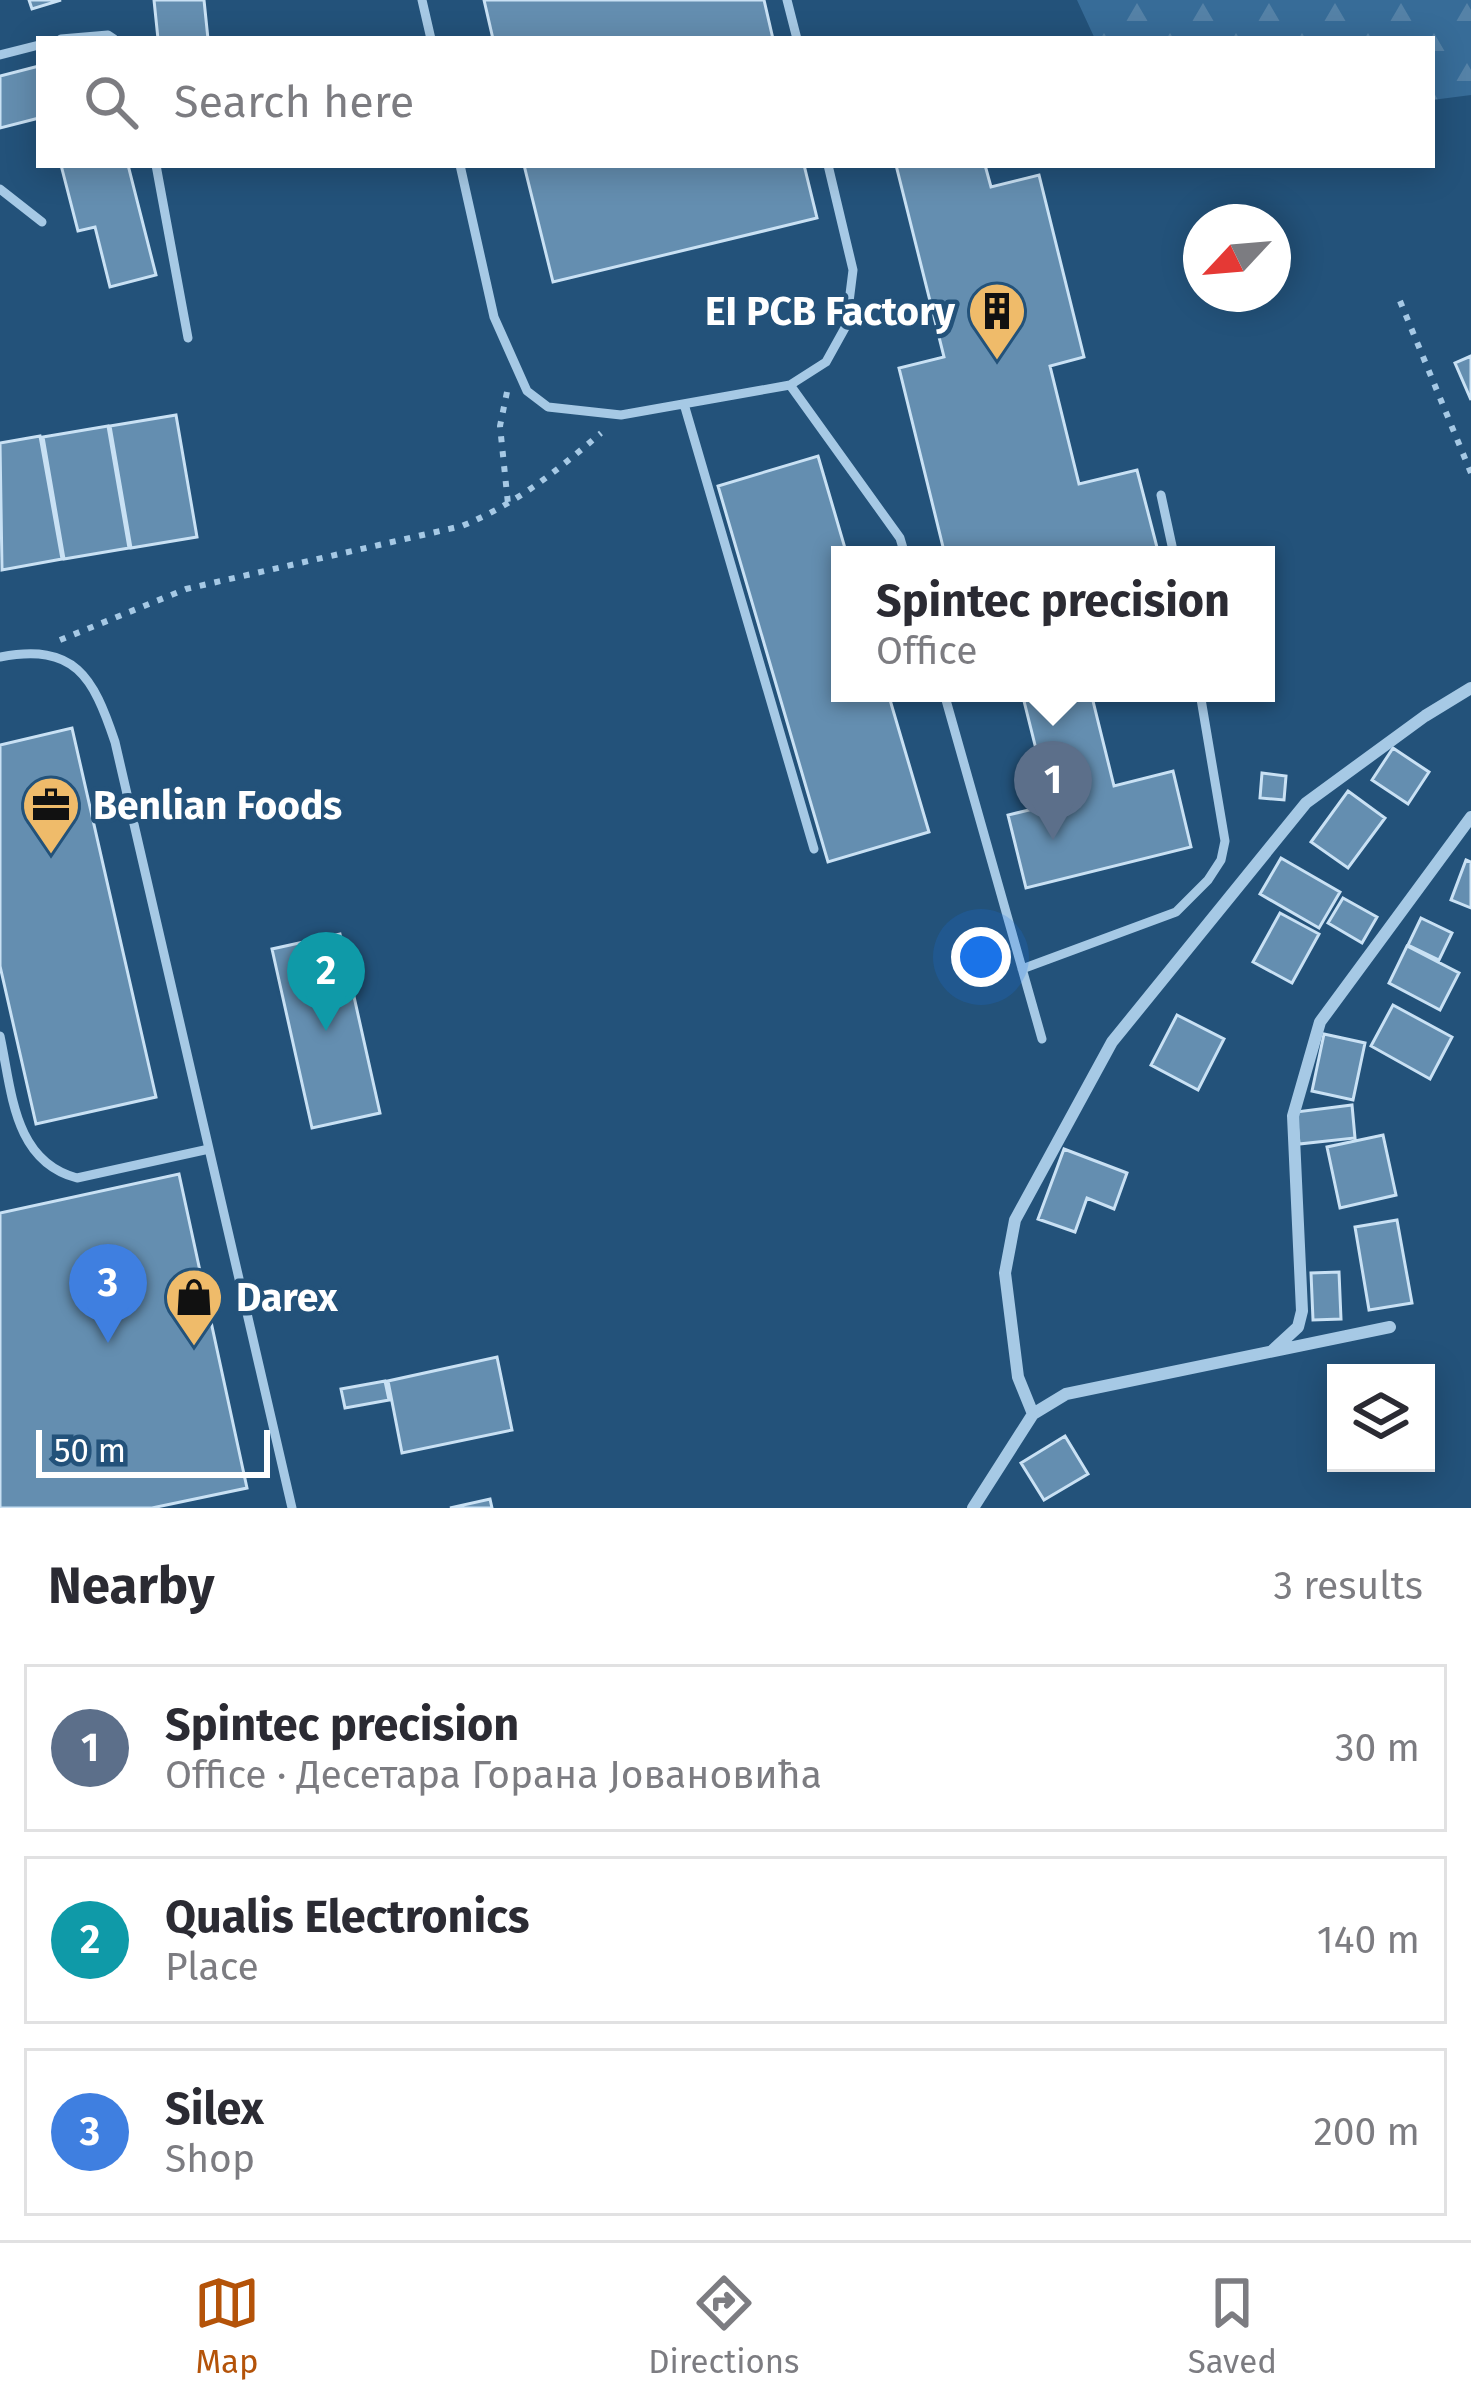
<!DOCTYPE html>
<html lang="en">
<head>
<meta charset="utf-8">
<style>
  :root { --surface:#fff; --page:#f2f2f3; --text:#2b2b33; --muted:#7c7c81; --line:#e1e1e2; --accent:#b45309 }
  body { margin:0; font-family:"Fira Sans",sans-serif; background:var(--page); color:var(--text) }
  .controls { position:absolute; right:36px; bottom:36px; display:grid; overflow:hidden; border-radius:0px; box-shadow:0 6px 30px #0003 }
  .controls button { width:108px; height:108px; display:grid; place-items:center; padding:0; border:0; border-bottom:3px solid var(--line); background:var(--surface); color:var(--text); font:60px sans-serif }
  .compass { position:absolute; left:1183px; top:204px; width:108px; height:108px; border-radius:50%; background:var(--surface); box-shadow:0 6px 30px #0003; rotate:244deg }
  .scale { position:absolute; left:36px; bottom:30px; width:234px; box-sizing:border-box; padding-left:12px; border:6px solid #fff; border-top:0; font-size:33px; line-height:42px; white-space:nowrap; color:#fff; -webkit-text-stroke:9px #23527a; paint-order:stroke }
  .you { position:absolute; left:981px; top:957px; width:42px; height:42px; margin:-30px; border:9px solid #fff; border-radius:50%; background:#1a73e8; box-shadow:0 0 0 18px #1a73e833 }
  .badge { display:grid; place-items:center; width:78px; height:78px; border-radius:50%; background:var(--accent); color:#fff; font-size:39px; font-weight:700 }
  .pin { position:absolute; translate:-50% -99px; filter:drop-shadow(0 3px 6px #0008) }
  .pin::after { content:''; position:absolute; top:63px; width:42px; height:36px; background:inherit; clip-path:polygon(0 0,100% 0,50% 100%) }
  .popup { position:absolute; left:831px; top:546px; width:444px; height:156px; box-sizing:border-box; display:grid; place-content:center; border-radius:0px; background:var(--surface); filter:drop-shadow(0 3px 9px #0005); font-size:39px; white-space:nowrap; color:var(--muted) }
  .popup b { font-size:45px; color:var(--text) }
  .popup::after { content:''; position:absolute; left:50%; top:100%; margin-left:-24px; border:24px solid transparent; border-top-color:var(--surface) }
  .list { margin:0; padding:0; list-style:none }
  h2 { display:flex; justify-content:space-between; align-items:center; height:156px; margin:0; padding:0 48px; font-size:51px }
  h2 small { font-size:39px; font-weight:400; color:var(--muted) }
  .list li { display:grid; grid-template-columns:78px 1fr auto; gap:36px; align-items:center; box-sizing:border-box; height:168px; margin:0 24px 24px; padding:0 24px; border:3px solid var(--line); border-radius:0px }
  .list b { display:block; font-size:45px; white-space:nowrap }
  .list p { margin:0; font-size:39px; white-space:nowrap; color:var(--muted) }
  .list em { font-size:39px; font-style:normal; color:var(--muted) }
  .icon { flex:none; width:66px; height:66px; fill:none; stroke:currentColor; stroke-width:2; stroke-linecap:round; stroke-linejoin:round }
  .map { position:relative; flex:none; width:1471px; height:1508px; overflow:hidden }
  .search { position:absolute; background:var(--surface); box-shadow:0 6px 30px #0003; left:36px; right:36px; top:36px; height:132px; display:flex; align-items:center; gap:30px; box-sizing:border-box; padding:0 42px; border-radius:0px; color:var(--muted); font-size:45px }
  .sheet { height:732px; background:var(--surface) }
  nav { display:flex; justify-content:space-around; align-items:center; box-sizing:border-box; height:168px; border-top:3px solid var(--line); background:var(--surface); font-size:33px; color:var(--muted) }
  nav a { display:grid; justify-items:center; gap:6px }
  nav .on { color:var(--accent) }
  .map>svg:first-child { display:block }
  .forest { fill:url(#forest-firs) }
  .building { fill:#648eb0; stroke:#c9e1f4; stroke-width:3 }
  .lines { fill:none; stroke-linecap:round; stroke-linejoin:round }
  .path { stroke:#a6c9e5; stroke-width:6; stroke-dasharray:6 9; stroke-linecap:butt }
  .lane { stroke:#a6c9e5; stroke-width:9 }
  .street { stroke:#a6c9e5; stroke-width:12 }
  .labels { text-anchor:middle; stroke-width:9; stroke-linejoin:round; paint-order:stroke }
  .poi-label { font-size:39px; font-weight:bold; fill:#fff; stroke:#23527a; text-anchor:start }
</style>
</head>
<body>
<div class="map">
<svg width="1471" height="1508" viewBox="0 0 1471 1508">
  <defs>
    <pattern id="forest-firs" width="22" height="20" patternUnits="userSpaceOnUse" patternTransform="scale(3)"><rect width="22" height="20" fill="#376c98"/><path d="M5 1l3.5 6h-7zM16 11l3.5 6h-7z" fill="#5582a7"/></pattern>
  </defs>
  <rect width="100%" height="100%" fill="#23527a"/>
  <path class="forest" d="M 1077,0 L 1471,0 L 1471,95 L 1432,100 L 1432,39 L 1095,39 Z"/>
  <path class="building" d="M 29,0 L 61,0 L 32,9 Z
    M 154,0 L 204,0 L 208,39 L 158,39 Z
    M 484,0 L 764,0 L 773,39 L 493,39 Z
    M 39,66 L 39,118 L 0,128 L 0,76 Z
    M 61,165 L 128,165 L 156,275 L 110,287 L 95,227 L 78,231 Z
    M 524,165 L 804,165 L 817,218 L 553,282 Z
    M 896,165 L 985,165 L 991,187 L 1039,175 L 1084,357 L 1050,366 L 1079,484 L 1137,470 L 1159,555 L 945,555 L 899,368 L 944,357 Z
    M 1471,356 L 1471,400 L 1455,363 Z
    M 176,415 L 197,537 L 131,548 L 110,426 Z
    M 108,426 L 129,548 L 64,559 L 43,437 Z
    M 40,436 L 62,559 L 2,570 L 0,443 Z
    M 818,456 L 847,555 L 840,555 L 840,693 L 888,693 L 929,832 L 828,862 L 718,486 Z
    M 1022,693 L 1091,693 L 1114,786 L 1173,771 L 1191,847 L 1026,888 L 1008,815 L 1050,805 Z
    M 72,728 L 156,1097 L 36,1124 L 0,966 L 0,745 Z
    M 1393,748 L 1429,772 L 1408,804 L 1372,780 Z
    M 1262,773 L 1286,776 L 1284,800 L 1260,798 Z
    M 1348,791 L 1385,818 L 1348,868 L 1311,842 Z
    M 1281,858 L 1340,892 L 1319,928 L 1260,894 Z
    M 1466,860 L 1471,862 L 1471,908 L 1451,900 Z
    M 1343,898 L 1377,917 L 1362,943 L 1328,923 Z
    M 1280,913 L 1319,934 L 1292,983 L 1253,962 Z
    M 1421,918 L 1452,933 L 1439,960 L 1408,945 Z
    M 340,934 L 380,1113 L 312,1128 L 272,949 Z
    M 1407,946 L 1459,973 L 1440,1010 L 1389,983 Z
    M 1393,1005 L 1452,1037 L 1430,1079 L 1371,1046 Z
    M 1177,1015 L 1224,1039 L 1198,1090 L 1151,1065 Z
    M 1324,1034 L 1365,1043 L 1353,1100 L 1312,1091 Z
    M 1352,1105 L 1355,1138 L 1299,1144 L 1296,1112 Z
    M 1383,1135 L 1396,1195 L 1340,1208 L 1327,1147 Z
    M 1064,1149 L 1127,1173 L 1114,1209 L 1087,1198 L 1075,1232 L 1038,1219 Z
    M 179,1174 L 247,1488 L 152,1508 L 0,1508 L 0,1213 Z
    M 1397,1220 L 1412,1303 L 1369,1310 L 1355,1227 Z
    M 1339,1272 L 1341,1319 L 1313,1320 L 1311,1273 Z
    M 497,1357 L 512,1430 L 402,1453 L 388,1381 Z
    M 385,1381 L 389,1400 L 345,1408 L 341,1389 Z
    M 1065,1436 L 1088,1474 L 1044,1500 L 1021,1463 Z
    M 490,1499 L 492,1508 L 450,1508 Z"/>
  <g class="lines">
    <path class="path" d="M 1400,301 L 1471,473
      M 507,392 L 500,426 L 508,504
      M 60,640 L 186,589 L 462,526 C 519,502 554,473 601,433"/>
    <path class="lane" d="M 422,0 L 431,39
      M 787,0 L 797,39
      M 61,39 L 108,35 L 114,39
      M 0,55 L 39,45
      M 156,165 L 188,338
      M 460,165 L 494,317 L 527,391 L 548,407 L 621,415 L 790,385 L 826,362 L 846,326 L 853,270 L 828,165
      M 0,189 L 42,222
      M 790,385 L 900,538 L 905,555
      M 684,404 L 814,849
      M 1161,495 L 1174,555
      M 0,657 C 75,643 93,676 115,742 L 292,1508
      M 944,693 L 1042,1039
      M 1022,969 L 1176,912 L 1208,880 L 1221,860 L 1225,841 L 1200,693
      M 0,1036 C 12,1091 13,1161 77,1178 L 209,1149"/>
    <path class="street" d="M 1273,1350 L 1298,1327 L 1302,1311 L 1293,1116 L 1320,1022 L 1471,817
      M 1033,1414 L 1018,1377 L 1005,1273 L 1015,1220 L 1112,1042 L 1306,803 L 1425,716 L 1471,688
      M 973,1508 L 1033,1414 L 1066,1394 L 1390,1327"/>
  </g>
  <defs>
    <g id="building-pin" transform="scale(3)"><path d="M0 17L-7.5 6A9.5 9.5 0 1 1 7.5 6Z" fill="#efbb6a" stroke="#23527a"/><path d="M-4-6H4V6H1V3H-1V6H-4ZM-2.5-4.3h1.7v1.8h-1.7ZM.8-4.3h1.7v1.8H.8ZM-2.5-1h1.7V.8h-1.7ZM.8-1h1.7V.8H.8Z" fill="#111"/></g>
    <g id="office-pin" transform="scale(3)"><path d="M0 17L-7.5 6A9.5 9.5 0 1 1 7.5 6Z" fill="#efbb6a" stroke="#23527a"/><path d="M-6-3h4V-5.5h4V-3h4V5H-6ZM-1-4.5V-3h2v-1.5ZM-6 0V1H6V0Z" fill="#111"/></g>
    <g id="shop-pin" transform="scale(3)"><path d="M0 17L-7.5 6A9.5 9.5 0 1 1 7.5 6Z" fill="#efbb6a" stroke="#23527a"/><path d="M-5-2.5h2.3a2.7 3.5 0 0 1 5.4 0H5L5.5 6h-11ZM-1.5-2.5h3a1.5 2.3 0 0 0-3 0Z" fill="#111"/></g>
  </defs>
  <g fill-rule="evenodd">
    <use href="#building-pin" x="997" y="311"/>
    <use href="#office-pin" x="51" y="805"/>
    <use href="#shop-pin" x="194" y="1297"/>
  </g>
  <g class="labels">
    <g class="poi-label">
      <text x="955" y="325" text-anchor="end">EI PCB Factory</text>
      <text x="93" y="819">Benlian Foods</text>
      <text x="236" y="1311">Darex</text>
    </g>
  </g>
</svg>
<div class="controls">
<button><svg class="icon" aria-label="layers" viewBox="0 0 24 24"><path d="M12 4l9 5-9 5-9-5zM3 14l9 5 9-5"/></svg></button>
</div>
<svg class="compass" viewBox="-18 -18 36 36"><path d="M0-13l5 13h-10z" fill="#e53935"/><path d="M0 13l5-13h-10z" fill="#7c7c81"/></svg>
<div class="scale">50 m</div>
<div class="you"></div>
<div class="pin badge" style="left:1053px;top:840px;background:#5c6f8a">1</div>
<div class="popup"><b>Spintec precision</b>Office</div>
<div class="pin badge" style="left:326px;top:1031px;background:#0f9aa8">2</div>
<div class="pin badge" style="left:108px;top:1343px;background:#3f7fe0">3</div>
<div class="search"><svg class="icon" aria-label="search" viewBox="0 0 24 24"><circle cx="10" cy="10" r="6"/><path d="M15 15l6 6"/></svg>Search here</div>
</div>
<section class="sheet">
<h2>Nearby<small>3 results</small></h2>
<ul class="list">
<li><span class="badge" style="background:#5c6f8a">1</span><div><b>Spintec precision</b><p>Office · Десетара Горана Јовановића</p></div><em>30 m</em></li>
<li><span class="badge" style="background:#0f9aa8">2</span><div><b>Qualis Electronics</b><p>Place</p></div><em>140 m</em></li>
<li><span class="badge" style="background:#3f7fe0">3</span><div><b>Silex</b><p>Shop</p></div><em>200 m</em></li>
</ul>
</section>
<nav>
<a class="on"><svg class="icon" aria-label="map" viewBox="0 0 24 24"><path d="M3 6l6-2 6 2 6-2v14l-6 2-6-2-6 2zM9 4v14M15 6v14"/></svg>Map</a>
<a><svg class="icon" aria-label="directions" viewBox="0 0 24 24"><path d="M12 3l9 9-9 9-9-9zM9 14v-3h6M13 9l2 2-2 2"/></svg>Directions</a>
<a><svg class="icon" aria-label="saved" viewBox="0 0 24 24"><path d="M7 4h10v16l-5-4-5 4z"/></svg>Saved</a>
</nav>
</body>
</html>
